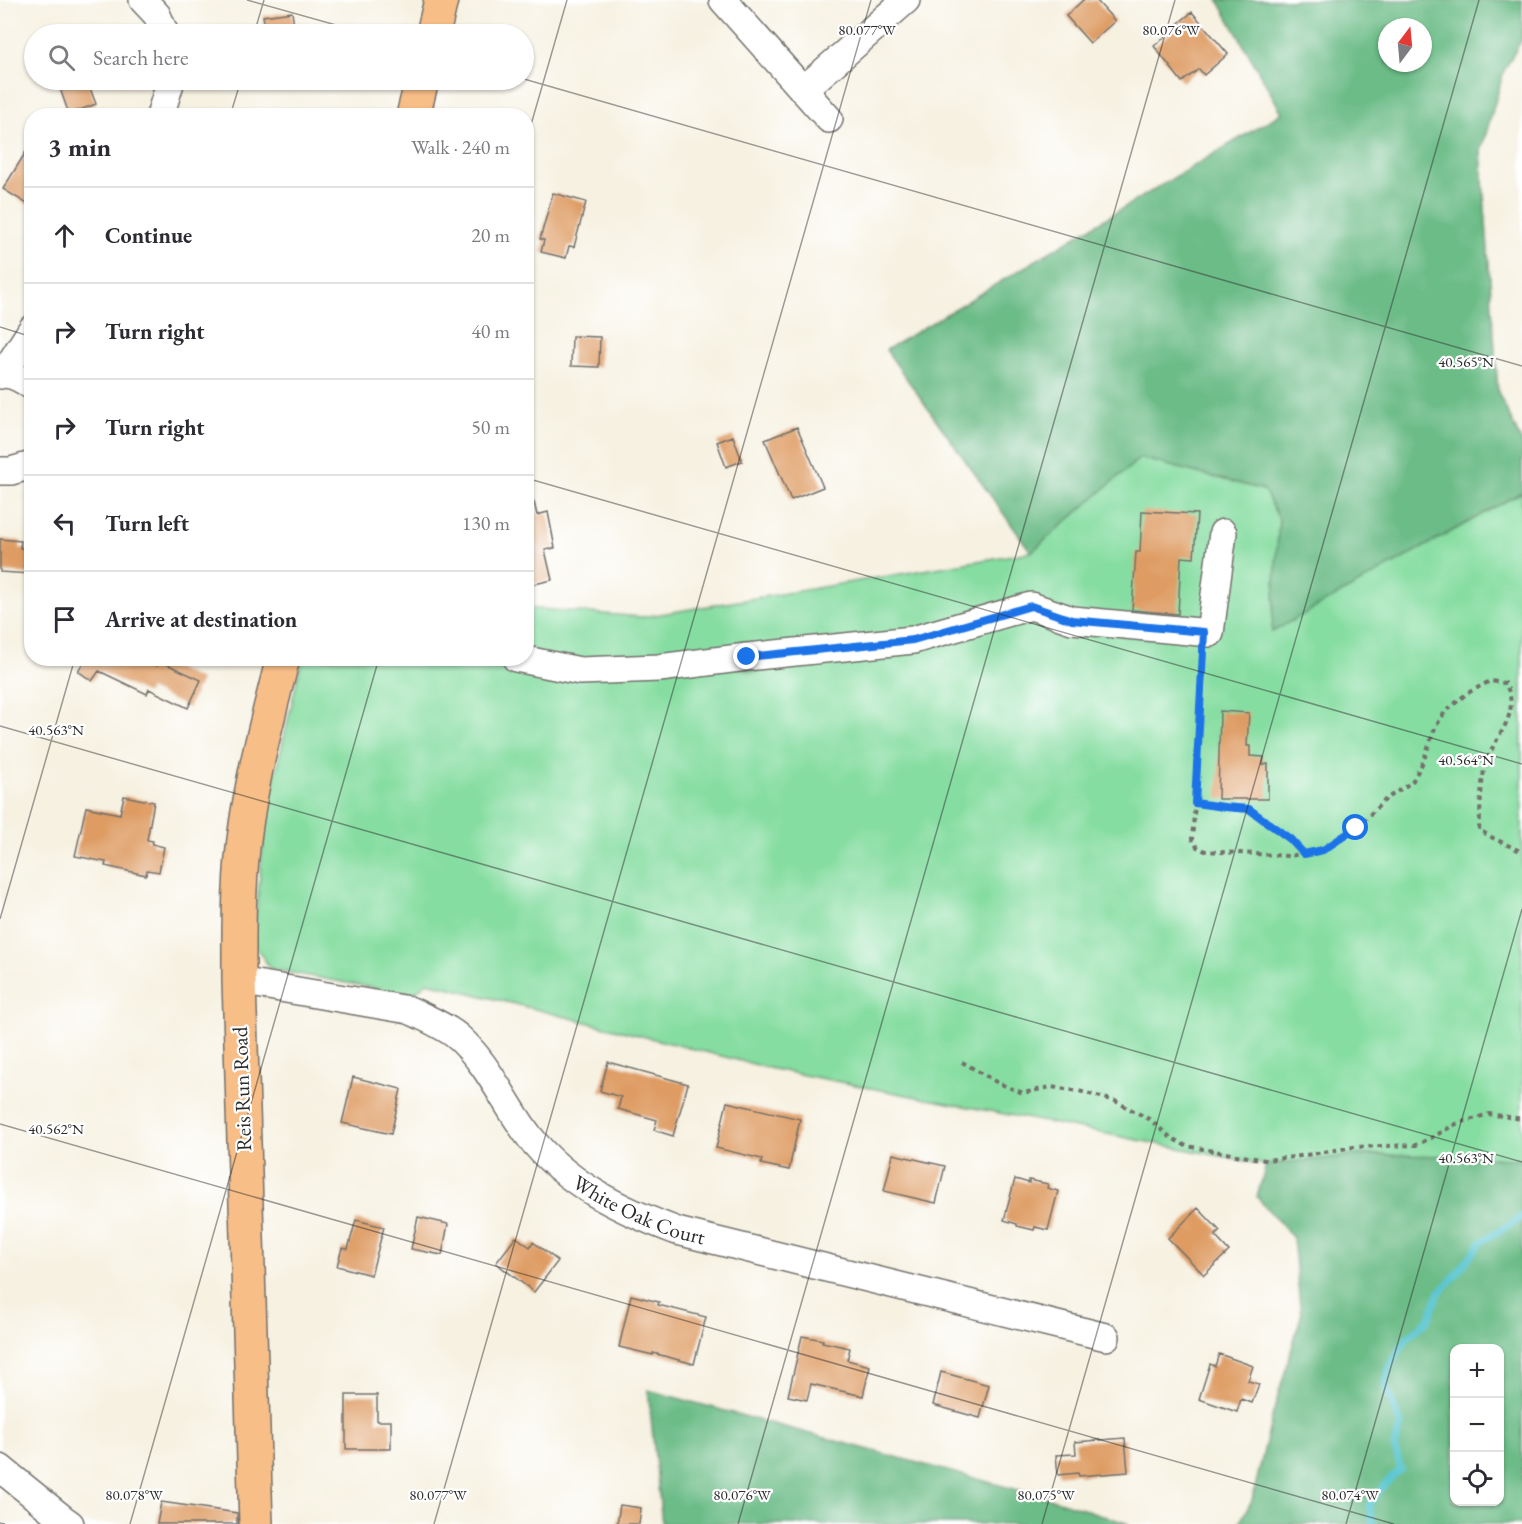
<!DOCTYPE html>
<html lang="en">
<head>
<meta charset="utf-8">
<style>
  :root { --surface:#fff; --page:#f7f7f7; --text:#2b2b33; --muted:#7c7c81; --line:#e1e1e2 }
  body { margin:0; font-family:"EB Garamond",serif; background:var(--page); color:var(--text) }
  .controls { position:absolute; right:18px; bottom:18px; display:grid; overflow:hidden; border-radius:12px; box-shadow:0 2px 4px #0004 }
  .controls button { width:54px; height:54px; display:grid; place-items:center; padding:0; border:0; border-bottom:2px solid var(--line); background:var(--surface); color:var(--text); font:30px sans-serif }
  .compass { position:absolute; left:1378px; top:18px; width:54px; height:54px; border-radius:50%; background:var(--surface); box-shadow:0 2px 4px #0004; rotate:16deg }
  .stop { position:absolute; width:18px; height:18px; margin:-14px; border:4px solid #1a73e8; border-radius:50%; background:#fff }
  .stop.end { background:#1a73e8; border-color:#fff; box-shadow:0 2px 6px #0008 }
  .list { margin:0; padding:0; list-style:none }
  h2 { display:flex; justify-content:space-between; align-items:center; height:78px; margin:0; padding:0 24px; font-size:26px }
  h2 small { font-size:20px; font-weight:400; color:var(--muted) }
  .list li { display:grid; grid-template-columns:39px 1fr auto; gap:18px; align-items:center; box-sizing:border-box; height:96px; padding:0 24px; border-top:2px solid var(--line) }
  .list b { display:block; font-size:22px; white-space:nowrap }
  .list em { font-size:20px; font-style:normal; color:var(--muted) }
  .icon { flex:none; width:33px; height:33px; fill:none; stroke:currentColor; stroke-width:2; stroke-linecap:round; stroke-linejoin:round }
  .map { position:relative; flex:none; width:1522px; height:1524px; overflow:hidden }
  .search { position:absolute; background:var(--surface); box-shadow:0 2px 4px #0004; left:24px; top:24px; width:510px; height:66px; display:flex; align-items:center; gap:15px; box-sizing:border-box; padding:0 21px; border-radius:33px; color:var(--muted); font-size:22px }
  .panel { position:absolute; background:var(--surface); box-shadow:0 2px 4px #0004; left:24px; top:108px; width:510px; height:558px; border-radius:24px }
  .map>svg:first-child { display:block }
  .green { fill:#86dda1; stroke:#588466; stroke-width:1.5 }
  .forest { fill:#6cbc87; stroke:#4c7459; stroke-width:1.5; fill-rule:evenodd }
  .lines { fill:none; stroke-linecap:round; stroke-linejoin:round }
  .stream { stroke:#5ac6d2; stroke-width:7 }
  .building { fill:#de9c64 }
  .minor-casing { stroke:#72706b; stroke-width:30 }
  .major-casing { stroke:#72706b; stroke-width:36 }
  .path { stroke:#72706b; stroke-width:4; stroke-dasharray:4.5 4.5; stroke-linecap:butt }
  .minor { stroke:#fff; stroke-width:27 }
  .major { stroke:#f7be88; stroke-width:33 }
  .route { stroke:#1a73e8; stroke-width:8 }
  .ticks { fill:none; stroke:#2b2b2b; stroke-width:1.5; stroke-opacity:0.45 }
  .labels { text-anchor:middle; stroke-width:4.5; stroke-linejoin:round; paint-order:stroke }
  .street-label { font-size:21px; fill:#2b2b2b; stroke:#fff }
  .ticks-label { font-size:15px; text-anchor:middle; fill:#2b2b2b; stroke:#fff; stroke-width:4.5; stroke-linejoin:round; paint-order:stroke }
</style>
</head>
<body>
<div class="map">
<svg width="1522" height="1524" viewBox="0 0 1522 1524">
  <rect width="100%" height="100%" fill="#fff"/>
  <filter id="ink" filterUnits="userSpaceOnUse"><feTurbulence type="fractalNoise" baseFrequency=".0167" numOctaves="2"/><feDisplacementMap in="SourceGraphic" scale="12" xChannelSelector="R" yChannelSelector="G"/><feConvolveMatrix kernelMatrix="1 2 1 2 8 2 1 2 1" color-interpolation-filters="sRGB"/></filter>
  <filter id="wash" filterUnits="userSpaceOnUse"><feTurbulence type="fractalNoise" baseFrequency=".008" numOctaves="4" result="noise"/><feDisplacementMap in="SourceGraphic" scale="24" xChannelSelector="R" yChannelSelector="G"/><feGaussianBlur stdDeviation="1.35" result="paint"/><feColorMatrix in="noise" values="0 0 0 0 0 0 0 0 0 0 0 0 0 0 0 0 0 1.4 0 .05"/><feComposite in="paint" operator="in"/></filter>
  <g filter="url(#wash)">
    <rect width="100%" height="100%" fill="#f6f1e1"/>
    <path class="green" d="M 1140,458 L 1264,490 L 1279,519 L 1272,631 L 1522,492 L 1522,1160 L 1460,1156 L 1360,1155 L 1266,1165 L 773,1069 L 427,982 L 412,995 L 271,969 L 253,943 L 266,816 L 302,659 L 526,658 L 527,608 L 643,617 L 1031,552 Z"/>
    <path class="forest" d="M 1218,0 L 1522,0 L 1522,39 L 1504,71 L 1481,151 L 1498,392 L 1522,443 L 1522,492 L 1272,632 L 1279,519 L 1264,490 L 1140,458 L 1031,552 L 886,350 L 1282,113 ZM 1387,27 L 1423,27 L 1423,63 L 1387,63 Z
      M 1359,1155 L 1460,1156 L 1522,1160 L 1522,1524 L 1239,1524 L 1252,1500 L 1272,1417 L 1301,1316 L 1293,1238 L 1257,1197 L 1266,1165 ZM 1454,1348 L 1500,1348 L 1500,1502 L 1454,1502 Z
      M 648,1390 L 1059,1501 L 1129,1524 L 662,1524 Z"/>
    <g class="lines">
      <path class="stream" d="M 1373,1524 L 1369,1505 L 1385,1484 L 1401,1469 L 1394,1446 L 1401,1425 L 1385,1386 L 1390,1365 L 1408,1337 L 1429,1319 L 1438,1294 L 1456,1275 L 1481,1242 L 1518,1220 L 1522,1216"/>
    </g>
    <g id="blocks">
      <path class="building" d="M 1083,0 L 1096,0 L 1115,21 L 1090,43 L 1066,16 Z
        M 292,12 L 295,34 L 266,34 L 263,16 Z
        M 1192,12 L 1228,54 L 1204,75 L 1199,69 L 1182,82 L 1154,46 L 1169,34 L 1168,32 Z
        M 57,80 L 87,80 L 96,104 L 69,114 Z
        M 32,142 L 32,207 L 3,189 Z
        M 553,193 L 586,202 L 574,247 L 569,246 L 566,258 L 541,252 L 544,240 L 540,239 Z
        M 572,336 L 600,337 L 599,367 L 571,366 Z
        M 797,427 L 823,487 L 791,500 L 765,440 Z
        M 733,436 L 742,461 L 726,467 L 717,442 Z
        M 534,502 L 537,515 L 548,512 L 555,548 L 545,550 L 552,580 L 526,586 L 526,503 Z
        M 1142,511 L 1197,514 L 1194,558 L 1181,557 L 1178,614 L 1132,610 L 1136,552 L 1140,552 Z
        M 0,539 L 21,541 L 20,548 L 32,549 L 32,574 L 0,572 Z
        M 74,658 L 141,658 L 157,666 L 160,661 L 201,680 L 188,708 L 149,689 L 147,694 L 99,671 L 92,681 L 78,671 L 83,663 Z
        M 1220,711 L 1249,713 L 1247,746 L 1250,746 L 1250,756 L 1264,757 L 1263,765 L 1268,764 L 1268,799 L 1218,799 Z
        M 124,796 L 154,802 L 147,840 L 153,841 L 152,844 L 164,847 L 159,872 L 147,870 L 146,875 L 105,866 L 106,862 L 75,856 L 86,807 L 120,814 Z
        M 608,1062 L 688,1084 L 673,1136 L 654,1130 L 657,1120 L 618,1109 L 621,1097 L 600,1091 Z
        M 353,1077 L 401,1089 L 391,1134 L 342,1123 Z
        M 727,1102 L 800,1119 L 789,1170 L 761,1164 L 762,1159 L 716,1148 Z
        M 893,1154 L 945,1166 L 936,1203 L 884,1191 Z
        M 1015,1179 L 1029,1183 L 1029,1180 L 1048,1184 L 1047,1188 L 1058,1191 L 1048,1230 L 1035,1227 L 1034,1230 L 1017,1226 L 1017,1224 L 1004,1220 Z
        M 1198,1208 L 1220,1231 L 1215,1236 L 1229,1251 L 1204,1275 L 1168,1238 Z
        M 418,1217 L 448,1224 L 442,1255 L 411,1249 Z
        M 356,1220 L 384,1227 L 371,1275 L 337,1266 L 342,1248 L 348,1249 Z
        M 516,1237 L 530,1247 L 533,1242 L 558,1261 L 534,1292 L 496,1263 Z
        M 631,1295 L 659,1302 L 658,1305 L 706,1317 L 694,1364 L 653,1353 L 653,1355 L 619,1347 Z
        M 802,1336 L 823,1340 L 822,1342 L 850,1348 L 847,1360 L 870,1366 L 863,1396 L 811,1384 L 807,1400 L 788,1396 Z
        M 1219,1354 L 1253,1366 L 1248,1381 L 1259,1384 L 1252,1403 L 1241,1399 L 1237,1412 L 1199,1399 L 1210,1364 L 1215,1366 Z
        M 941,1372 L 989,1385 L 980,1418 L 933,1405 Z
        M 346,1395 L 377,1395 L 377,1421 L 391,1421 L 391,1449 L 346,1449 Z
        M 1125,1438 L 1128,1472 L 1079,1476 L 1078,1473 L 1058,1475 L 1056,1455 L 1076,1454 L 1075,1442 Z
        M 161,1502 L 237,1513 L 237,1524 L 157,1524 Z
        M 620,1505 L 641,1508 L 639,1524 L 617,1524 Z"/>
    </g>
  </g>
  <g filter="url(#ink)">
    <use href="#blocks" fill-opacity="0" stroke="#72706b" stroke-width="1.5"/>
    <g class="lines">
      <g class="minor-casing">
        <g id="minor">
          <path d="M 143,0 L 157,15 L 165,34"/>
          <path d="M 723,0 L 829,119"/>
          <path d="M 803,90 L 906,0"/>
          <path d="M 160,116 L 171,80"/>
          <path d="M 4,373 L 32,329"/>
          <path d="M 0,375 C 11,372 23,380 32,386"/>
          <path d="M 0,471 L 11,471 L 32,465"/>
          <path d="M 516,658 L 580,671 L 659,668 L 747,657 L 913,640 L 1031,606 L 1072,620 L 1210,633 L 1223,533"/>
          <path id="s1" d="M 239,981 L 409,1010 C 424,1017 443,1025 457,1036 C 489,1064 504,1103 529,1136 C 566,1184 621,1210 677,1231 L 1106,1337"/>
          <path d="M 0,1468 L 63,1519 L 70,1524"/>
        </g>
      </g>
      <g class="major-casing">
        <path id="major" d="M 433,34 L 441,0
          M 413,116 L 422,80
          M 256,1524 L 239,981 C 239,929 238,876 246,825 C 254,769 269,713 283,658"/>
      </g>
      <path class="path" d="M 1202,657 L 1195,803 L 1192,839 L 1197,847 L 1205,851 L 1289,856 L 1324,850 L 1356,828 L 1386,799 L 1412,782 L 1423,762 L 1435,728 L 1445,712 L 1466,694 L 1490,681 L 1505,683 C 1522,714 1497,733 1487,760 C 1480,779 1481,809 1479,830 L 1493,838 L 1522,852
        M 1195,803 L 1249,809 L 1290,839 L 1304,854
        M 962,1062 L 998,1083 L 1023,1093 L 1051,1087 L 1079,1091 L 1115,1101 L 1149,1119 L 1170,1137 L 1186,1146 L 1265,1160 L 1294,1157 L 1354,1147 L 1416,1145 L 1433,1137 L 1456,1124 L 1489,1114 L 1522,1119"/>
      <use href="#minor" class="minor"/>
      <use href="#major" class="major"/>
    </g>
  </g>
  <g class="lines" filter="url(#ink)">
    <path class="route" d="M 747,657 L 913,640 L 1031,606 L 1072,620 L 1204,632 L 1195,803 L 1224,807 L 1249,809 L 1290,839 L 1304,854 L 1323,850 L 1356,828"/>
  </g>
  <path class="ticks" d="M 247,0 L 368,34M 254,34 L 264,0M 524,79 L 1522,366M 230,116 L 241,80M 526,142 L 567,0M 0,327 L 32,337M 526,478 L 1522,764M 0,726 L 1522,1162M 0,919 L 75,658M 0,1124 L 1394,1524M 0,1523 L 5,1524M 130,1524 L 379,658M 434,1524 L 871,0M 738,1524 L 1175,0M 1042,1524 L 1479,0M 1346,1524 L 1522,909"/>
  <g class="labels">
    <g class="street-label">
      <text transform="translate(242 1089) rotate(-92)" y="7">Reis Run Road</text>
      <text dy="7" stroke="none"><textPath href="#s1" startOffset="486">White Oak Court</textPath></text>
    </g>
  </g>
  <g class="ticks-label">
    <text x="867" y="35">80.077°W</text>
    <text x="1171" y="35">80.076°W</text>
    <text x="1466" y="367">40.565°N</text>
    <text x="56" y="735">40.563°N</text>
    <text x="1466" y="765">40.564°N</text>
    <text x="56" y="1134">40.562°N</text>
    <text x="1466" y="1163">40.563°N</text>
    <text x="134" y="1500">80.078°W</text>
    <text x="438" y="1500">80.077°W</text>
    <text x="742" y="1500">80.076°W</text>
    <text x="1046" y="1500">80.075°W</text>
    <text x="1350" y="1500">80.074°W</text>
  </g>
</svg>
<div class="controls">
<button>+</button>
<button>−</button>
<button><svg class="icon" aria-label="locate" viewBox="0 0 24 24"><circle cx="12" cy="12" r="6"/><path d="M12 2v4M12 18v4M2 12h4M18 12h4"/></svg></button>
</div>
<svg class="compass" viewBox="-18 -18 36 36"><path d="M0-13l5 13h-10z" fill="#e53935"/><path d="M0 13l5-13h-10z" fill="#7c7c81"/></svg>
<div class="stop" style="left:1356px;top:828px"></div>
<div class="stop end" style="left:747px;top:657px"></div>
<div class="search"><svg class="icon" aria-label="search" viewBox="0 0 24 24"><circle cx="10" cy="10" r="6"/><path d="M15 15l6 6"/></svg>Search here</div>
<section class="panel">
<h2>3 min<small>Walk · 240 m</small></h2>
<ul class="list">
<li><svg class="icon" aria-label="ahead" viewBox="0 0 24 24"><path d="M12 20V5M6 11l6-6 6 6"/></svg><div><b>Continue</b></div><em>20 m</em></li>
<li><svg class="icon" aria-label="right" viewBox="0 0 24 24"><path d="M7 20v-9h11M14 6l5 5-5 5"/></svg><div><b>Turn right</b></div><em>40 m</em></li>
<li><svg class="icon" aria-label="right" viewBox="0 0 24 24"><path d="M7 20v-9h11M14 6l5 5-5 5"/></svg><div><b>Turn right</b></div><em>50 m</em></li>
<li><svg class="icon" aria-label="left" viewBox="0 0 24 24"><path d="M17 20v-9H6M10 6l-5 5 5 5"/></svg><div><b>Turn left</b></div><em>130 m</em></li>
<li><svg class="icon" aria-label="arrive" viewBox="0 0 24 24"><path d="M6 21V4h12l-3 4 3 4H6"/></svg><div><b>Arrive at destination</b></div></li>
</ul>
</section>
</div>
</body>
</html>
